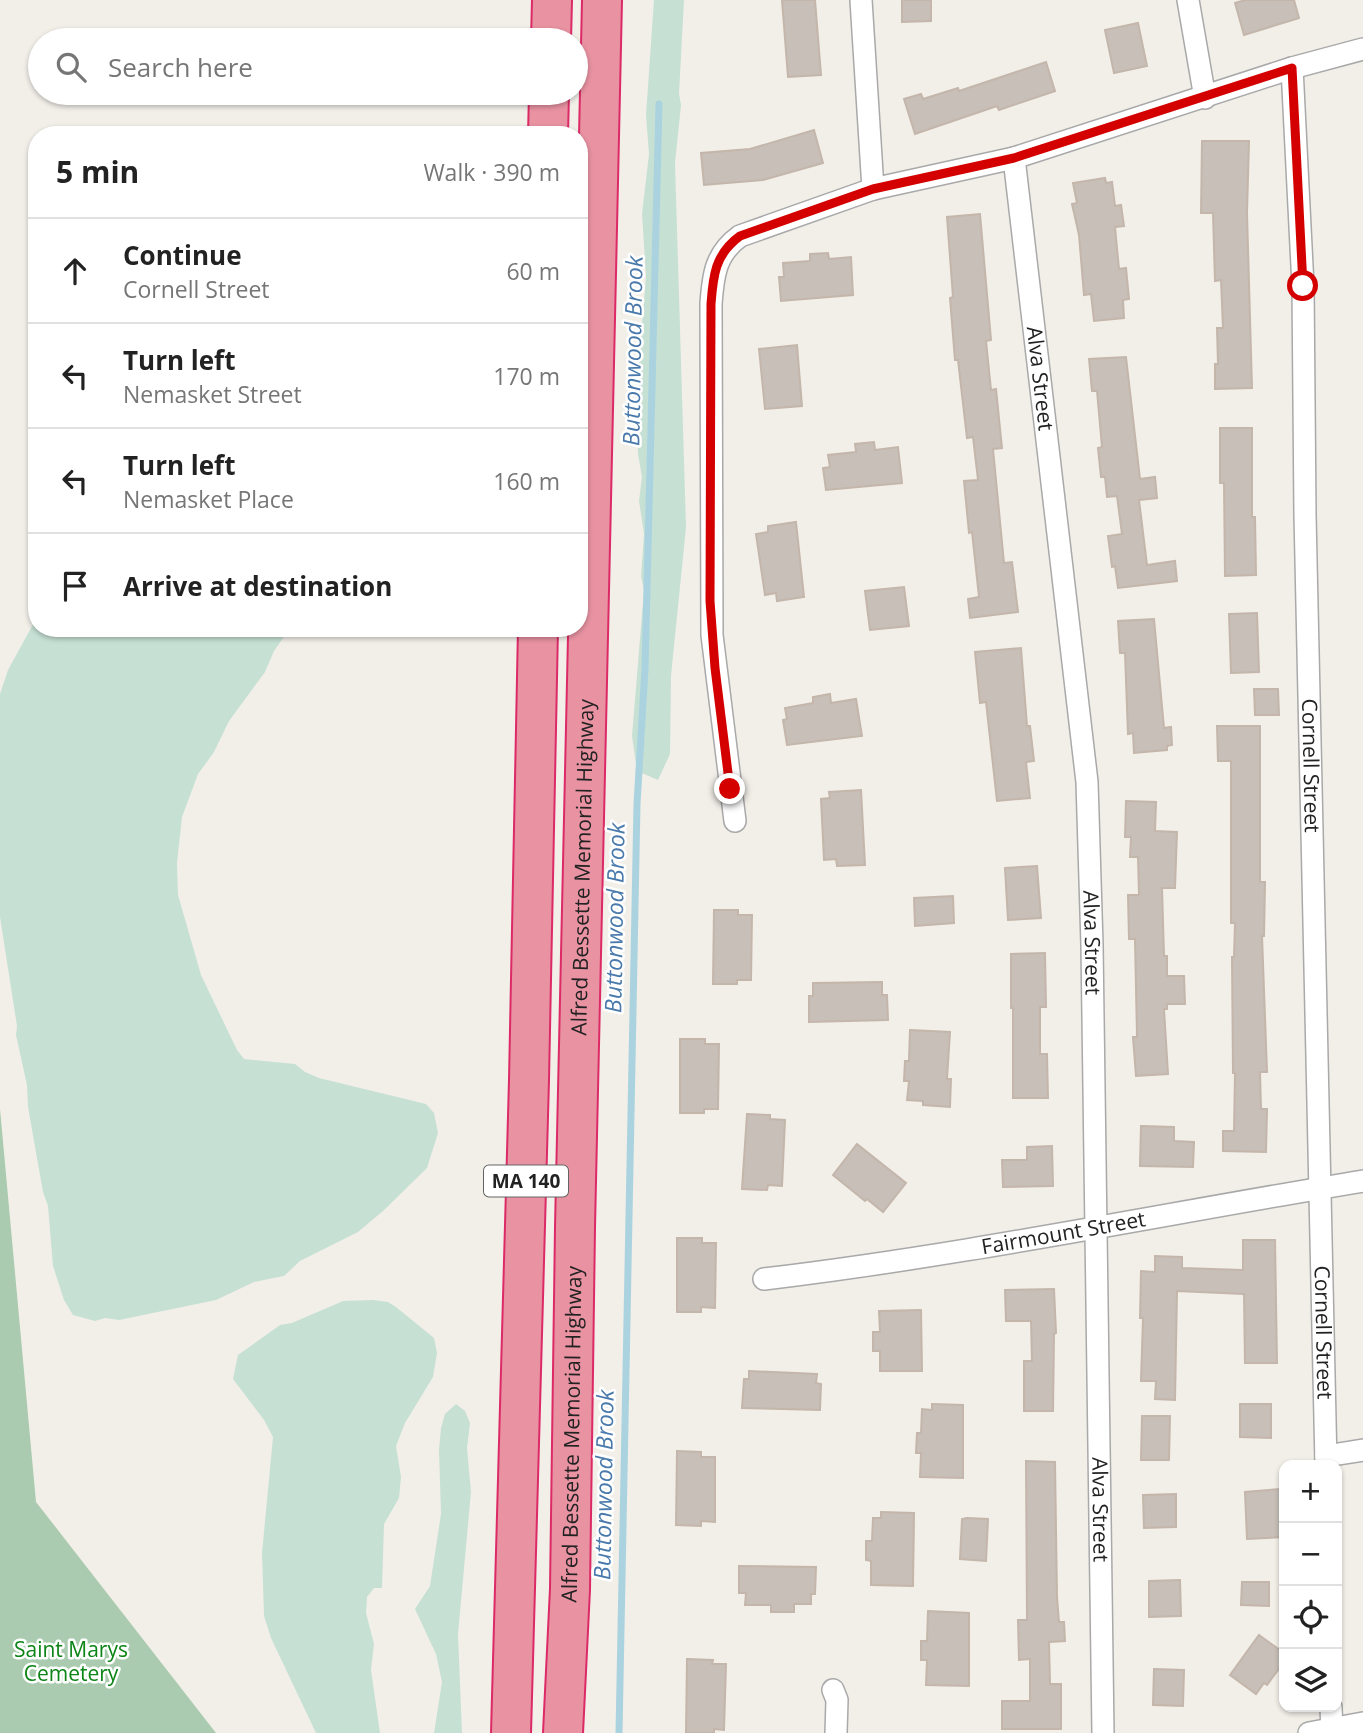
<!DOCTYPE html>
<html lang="en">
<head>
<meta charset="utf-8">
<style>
  :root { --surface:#fff; --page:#f6f6f6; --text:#222; --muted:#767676; --line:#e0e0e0 }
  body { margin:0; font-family:"Open Sans",sans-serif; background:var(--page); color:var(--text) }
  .controls { position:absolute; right:21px; bottom:21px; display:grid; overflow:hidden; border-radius:14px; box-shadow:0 2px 5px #0004 }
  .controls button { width:63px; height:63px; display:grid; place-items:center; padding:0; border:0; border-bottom:2px solid var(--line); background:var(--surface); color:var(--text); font:35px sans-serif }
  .stop { position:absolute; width:21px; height:21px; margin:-16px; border:5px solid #d40000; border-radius:50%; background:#fff }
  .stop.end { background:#d40000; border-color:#fff; box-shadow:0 2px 7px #0008 }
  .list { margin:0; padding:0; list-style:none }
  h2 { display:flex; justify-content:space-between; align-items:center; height:91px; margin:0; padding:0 28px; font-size:30px }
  h2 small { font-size:23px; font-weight:400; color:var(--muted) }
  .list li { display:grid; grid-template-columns:46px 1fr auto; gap:21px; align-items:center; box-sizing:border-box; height:105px; padding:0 28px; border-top:2px solid var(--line) }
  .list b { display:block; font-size:26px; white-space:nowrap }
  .list p { margin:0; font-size:23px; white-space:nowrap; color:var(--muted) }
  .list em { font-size:23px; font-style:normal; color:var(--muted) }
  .icon { flex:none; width:38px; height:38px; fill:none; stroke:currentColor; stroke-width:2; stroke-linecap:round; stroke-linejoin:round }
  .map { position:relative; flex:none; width:1363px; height:1733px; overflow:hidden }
  .search { position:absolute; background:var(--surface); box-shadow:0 2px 5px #0004; left:28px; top:28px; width:560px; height:77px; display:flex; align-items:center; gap:18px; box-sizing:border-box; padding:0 24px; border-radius:38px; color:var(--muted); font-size:26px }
  .panel { position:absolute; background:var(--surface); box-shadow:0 2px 5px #0004; left:28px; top:126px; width:560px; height:511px; border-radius:28px }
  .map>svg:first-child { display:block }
  .wetland { fill:#c6e0d4 }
  .cemetery { fill:#aacbaf }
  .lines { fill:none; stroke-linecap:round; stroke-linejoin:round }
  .stream { stroke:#aad3df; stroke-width:7 }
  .building { fill:#c7bfb8; stroke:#c4b6ab; stroke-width:2 }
  .street-casing { stroke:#a9a9a9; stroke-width:24 }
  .highway-casing { stroke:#dc2a67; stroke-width:42 }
  .street { stroke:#fff; stroke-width:21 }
  .highway { stroke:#e892a2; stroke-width:38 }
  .route { stroke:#d40000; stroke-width:9 }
  .labels { text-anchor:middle; stroke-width:5; stroke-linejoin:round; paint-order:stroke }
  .shield { fill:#fff; stroke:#646464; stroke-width:2 }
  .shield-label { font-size:19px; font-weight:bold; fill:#222 }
  .street-label { font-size:21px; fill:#222; stroke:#fff }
  .park-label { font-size:21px; fill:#0c8416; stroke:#fff }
  .water-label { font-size:23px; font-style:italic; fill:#4a7aab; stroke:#fff }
</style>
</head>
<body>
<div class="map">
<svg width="1363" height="1733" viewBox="0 0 1363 1733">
  <rect width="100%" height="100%" fill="#f2efe9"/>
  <path class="wetland" d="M 654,0 L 684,0 L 679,94 L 681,105 L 675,163 L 686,527 L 671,676 L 670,754 L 658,780 L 637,771 L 632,736 L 644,590 L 641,576 L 644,534 L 639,501 L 642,477 L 638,454 L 636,398 L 646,276 L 642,214 L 649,154 L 646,115 Z
    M 37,617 L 37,628 L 290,628 L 274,651 L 265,672 L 229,721 L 214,752 L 198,774 L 182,817 L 177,863 L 178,895 L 201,975 L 237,1050 L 244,1059 L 295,1064 L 305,1072 L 319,1078 L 426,1104 L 434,1113 L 438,1133 L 427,1168 L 383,1211 L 358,1232 L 300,1261 L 284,1276 L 254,1282 L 216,1300 L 119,1320 L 105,1318 L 95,1321 L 73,1315 L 64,1300 L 53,1266 L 48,1206 L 43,1192 L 28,1107 L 27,1085 L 16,1035 L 17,1026 L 0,917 L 0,694 L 8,670 Z
    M 373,1300 L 388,1302 L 396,1307 L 434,1338 L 437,1353 L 433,1377 L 405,1423 L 396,1446 L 401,1477 L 399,1498 L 384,1524 L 382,1588 L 374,1588 L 367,1597 L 366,1613 L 374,1644 L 371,1670 L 380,1733 L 316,1733 L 271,1638 L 264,1616 L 262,1553 L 273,1437 L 264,1420 L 233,1379 L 238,1355 L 280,1325 L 292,1323 L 343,1301 Z
    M 456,1404 L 465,1411 L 470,1423 L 467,1448 L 471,1492 L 458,1634 L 462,1733 L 434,1733 L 442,1682 L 436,1654 L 415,1609 L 430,1586 L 441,1514 L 439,1450 L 441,1428 L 445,1414 Z"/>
  <path class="cemetery" d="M 0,1109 L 36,1502 L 216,1733 L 0,1733 Z"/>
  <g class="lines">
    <path class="stream" d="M 619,1733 L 637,804 L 645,669 L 659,104"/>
  </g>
  <path class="building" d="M 782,0 L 815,0 L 821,75 L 788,77 Z
    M 902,0 L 931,0 L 931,21 L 902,22 Z
    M 1245,0 L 1294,0 L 1299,18 L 1244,35 L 1235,3 Z
    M 1138,23 L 1147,66 L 1114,73 L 1105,30 Z
    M 1046,62 L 1055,91 L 999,110 L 997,106 L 915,134 L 904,99 L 921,94 L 923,99 L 958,88 L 959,91 Z
    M 814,130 L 823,163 L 763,180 L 704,185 L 701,153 L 750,149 Z
    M 1202,141 L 1249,141 L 1247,213 L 1252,388 L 1215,389 L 1215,364 L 1218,364 L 1217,328 L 1223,328 L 1221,280 L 1215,281 L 1213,213 L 1201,213 Z
    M 1105,178 L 1106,183 L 1112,182 L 1115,206 L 1121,205 L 1124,226 L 1115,227 L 1119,269 L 1126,268 L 1129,299 L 1123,300 L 1124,318 L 1094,321 L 1091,294 L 1084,295 L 1079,235 L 1072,204 L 1077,203 L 1073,183 Z
    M 980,214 L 991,340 L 986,341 L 991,390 L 996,389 L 1002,448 L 993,449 L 1004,563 L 1012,562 L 1018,612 L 970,618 L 968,599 L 979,597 L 972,532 L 969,533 L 964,481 L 978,480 L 973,437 L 967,438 L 958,360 L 955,360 L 950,298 L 953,297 L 947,217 Z
    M 828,253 L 829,259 L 851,257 L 853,295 L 781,301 L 779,277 L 784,277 L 783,263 L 810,261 L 810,254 Z
    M 797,345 L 802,406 L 765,409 L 759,349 Z
    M 1126,357 L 1140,479 L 1155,477 L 1157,498 L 1139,500 L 1147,565 L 1175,561 L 1177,581 L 1118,588 L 1115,566 L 1112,567 L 1108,536 L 1122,534 L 1117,496 L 1107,497 L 1105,477 L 1101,477 L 1098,448 L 1102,447 L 1097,391 L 1092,391 L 1089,359 Z
    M 1220,428 L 1252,428 L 1252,517 L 1255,517 L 1256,575 L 1225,576 L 1224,483 L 1220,483 Z
    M 874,442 L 875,450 L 898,447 L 902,483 L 826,490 L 823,468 L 830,467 L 828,455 L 856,452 L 855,444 Z
    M 796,522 L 804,597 L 777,601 L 776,593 L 765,595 L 756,534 L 768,532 L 768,526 Z
    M 904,587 L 909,626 L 870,630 L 865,591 Z
    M 1257,613 L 1259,672 L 1231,673 L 1229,614 Z
    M 1154,619 L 1164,728 L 1171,727 L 1172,745 L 1167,746 L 1167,750 L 1134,753 L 1133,733 L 1128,734 L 1125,653 L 1120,653 L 1118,621 Z
    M 1021,648 L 1027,726 L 1030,726 L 1034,761 L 1026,762 L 1030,798 L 997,801 L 986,702 L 980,703 L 975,652 Z
    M 1254,689 L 1278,689 L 1279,715 L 1255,715 Z
    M 830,694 L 831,703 L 856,699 L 862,736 L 787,745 L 783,720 L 787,719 L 785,708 L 813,703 L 813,697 Z
    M 1217,726 L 1260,726 L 1260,882 L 1265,882 L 1264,936 L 1262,936 L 1267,1072 L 1260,1072 L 1261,1109 L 1267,1109 L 1266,1152 L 1223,1151 L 1223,1131 L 1234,1131 L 1235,1073 L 1233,1073 L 1232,957 L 1234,957 L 1235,923 L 1231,923 L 1231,761 L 1218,761 Z
    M 861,790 L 865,865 L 837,866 L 836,859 L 824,860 L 821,799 L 830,798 L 829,792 Z
    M 1126,801 L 1156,802 L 1155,831 L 1177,832 L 1175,888 L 1162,888 L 1164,956 L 1167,956 L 1167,976 L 1184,976 L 1185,1004 L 1167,1004 L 1167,1009 L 1164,1009 L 1168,1074 L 1136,1076 L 1133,1037 L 1137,1037 L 1135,939 L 1129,939 L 1128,895 L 1139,895 L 1138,857 L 1130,857 L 1131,837 L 1125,837 Z
    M 1037,866 L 1041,918 L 1008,920 L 1005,868 Z
    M 953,896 L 954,923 L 915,926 L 914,898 Z
    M 714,910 L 738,910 L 738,915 L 752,915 L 751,980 L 737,980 L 737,984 L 713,984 Z
    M 1045,953 L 1046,1007 L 1040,1007 L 1040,1054 L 1047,1054 L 1048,1098 L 1013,1098 L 1013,1008 L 1011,1008 L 1011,954 Z
    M 882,982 L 882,995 L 887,995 L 888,1020 L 809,1022 L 809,996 L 813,996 L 813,983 Z
    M 910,1030 L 950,1032 L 947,1079 L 951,1079 L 950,1107 L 923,1105 L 923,1101 L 907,1100 L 909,1081 L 904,1081 L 905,1061 L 909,1061 Z
    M 680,1039 L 705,1039 L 705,1044 L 719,1044 L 718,1109 L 704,1109 L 704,1113 L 680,1113 Z
    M 747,1114 L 770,1115 L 770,1119 L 785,1120 L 782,1186 L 768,1185 L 767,1190 L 742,1189 Z
    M 1141,1126 L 1174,1127 L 1174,1141 L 1194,1142 L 1193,1167 L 1140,1166 Z
    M 857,1144 L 906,1183 L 883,1212 L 867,1199 L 865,1201 L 833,1175 Z
    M 1052,1146 L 1053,1186 L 1003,1187 L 1002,1160 L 1027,1160 L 1027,1147 Z
    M 677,1238 L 702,1238 L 702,1243 L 716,1243 L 715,1308 L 701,1307 L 701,1312 L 677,1312 Z
    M 1243,1240 L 1275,1240 L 1277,1363 L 1245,1363 L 1244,1294 L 1177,1291 L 1175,1400 L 1155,1399 L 1156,1381 L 1141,1381 L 1143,1318 L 1140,1318 L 1141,1271 L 1155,1272 L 1155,1256 L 1182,1257 L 1182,1268 L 1243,1270 Z
    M 1054,1289 L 1056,1333 L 1054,1334 L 1053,1411 L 1024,1411 L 1024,1361 L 1032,1361 L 1031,1321 L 1006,1321 L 1005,1290 Z
    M 921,1310 L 922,1371 L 880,1371 L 880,1351 L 873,1351 L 873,1332 L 880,1332 L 879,1311 Z
    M 749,1371 L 817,1374 L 816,1383 L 821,1384 L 820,1410 L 742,1408 L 744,1379 L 749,1379 Z
    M 932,1404 L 963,1405 L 963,1478 L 920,1477 L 921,1453 L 916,1453 L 917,1433 L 921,1433 L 922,1409 L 932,1410 Z
    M 1240,1404 L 1271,1404 L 1271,1438 L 1240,1437 Z
    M 1142,1416 L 1170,1416 L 1169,1460 L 1141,1460 Z
    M 677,1451 L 701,1452 L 701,1457 L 715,1457 L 715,1522 L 701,1521 L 701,1526 L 676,1525 Z
    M 1026,1461 L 1055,1462 L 1057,1597 L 1059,1622 L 1064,1622 L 1065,1641 L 1049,1642 L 1050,1684 L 1061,1684 L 1061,1729 L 1002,1729 L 1002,1701 L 1030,1701 L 1030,1659 L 1019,1660 L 1018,1620 L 1027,1620 Z
    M 1280,1489 L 1280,1503 L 1284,1502 L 1284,1537 L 1247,1539 L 1245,1492 Z
    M 1176,1494 L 1176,1527 L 1144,1528 L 1143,1495 Z
    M 881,1512 L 914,1513 L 913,1586 L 871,1585 L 871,1561 L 866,1560 L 866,1541 L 872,1541 L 873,1518 L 881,1518 Z
    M 967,1518 L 988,1519 L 986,1561 L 960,1559 L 962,1519 Z
    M 739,1566 L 816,1567 L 815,1594 L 811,1594 L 811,1604 L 794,1604 L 794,1612 L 771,1612 L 771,1605 L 745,1605 L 746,1593 L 739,1593 Z
    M 1180,1580 L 1181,1616 L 1149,1617 L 1149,1581 Z
    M 1242,1582 L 1269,1582 L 1269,1606 L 1241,1605 Z
    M 928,1611 L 969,1613 L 969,1686 L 926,1685 L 927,1660 L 921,1660 L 921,1641 L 927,1641 Z
    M 1259,1635 L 1284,1653 L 1284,1662 L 1267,1685 L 1264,1683 L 1256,1694 L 1230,1675 Z
    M 687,1659 L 713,1660 L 712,1664 L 726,1664 L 724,1730 L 714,1729 L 714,1733 L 686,1733 Z
    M 1154,1669 L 1184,1670 L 1183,1706 L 1153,1705 Z"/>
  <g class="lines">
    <g class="street-casing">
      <g id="street">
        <path d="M 861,0 L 873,189"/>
        <path d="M 1188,0 L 1205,98"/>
        <path id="s1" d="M 1292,68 L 1303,286 L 1305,515 L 1326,1465"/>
        <path id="s2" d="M 1014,158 L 1087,782 L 1092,945 L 1103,1733"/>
        <path d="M 735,821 L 712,635 L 711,304 C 713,276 715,254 740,236 L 873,189 L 1014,158 L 1292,68 L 1363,49"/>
        <path id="s3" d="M 764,1279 C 965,1255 1163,1214 1363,1181"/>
        <path d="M 1326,1456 L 1363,1450"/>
        <path d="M 833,1690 L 837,1700 L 836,1733"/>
        <path d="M 1331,1707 L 1332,1733"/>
        <path d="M 1309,1733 L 1363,1723"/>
      </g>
    </g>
    <g class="highway-casing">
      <g id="highway">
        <path d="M 551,40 L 552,0"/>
        <path d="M 548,135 L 549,93"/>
        <path d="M 511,1733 L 529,1080 L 538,628"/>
        <path id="s4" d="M 563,1733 L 570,1589 L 575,1227 L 602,0"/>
      </g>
    </g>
    <use href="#street" class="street"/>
    <use href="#highway" class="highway"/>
  </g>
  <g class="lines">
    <path class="route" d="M 730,789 L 715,668 L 710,601 L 711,304 C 713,276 715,254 740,236 L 873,189 L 1014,158 L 1292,68 L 1303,286"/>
  </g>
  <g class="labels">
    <rect class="shield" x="484" y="1165.5" width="84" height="31" rx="5"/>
    <g class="shield-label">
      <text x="526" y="1188">MA 140</text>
    </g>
    <g class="street-label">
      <text dy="7" stroke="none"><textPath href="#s2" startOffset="222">Alva Street</textPath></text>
      <text dy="7" stroke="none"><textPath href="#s1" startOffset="698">Cornell Street</textPath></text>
      <text dy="7" stroke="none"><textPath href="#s4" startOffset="866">Alfred Bessette Memorial Highway</textPath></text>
      <text dy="7" stroke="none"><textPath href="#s2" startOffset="789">Alva Street</textPath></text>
      <text dy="7" stroke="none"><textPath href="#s3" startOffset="303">Fairmount Street</textPath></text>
      <text dy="7" stroke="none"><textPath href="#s1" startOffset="1265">Cornell Street</textPath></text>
      <text dy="7" stroke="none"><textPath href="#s4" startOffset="299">Alfred Bessette Memorial Highway</textPath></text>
      <text dy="7" stroke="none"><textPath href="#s2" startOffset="1356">Alva Street</textPath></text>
    </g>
    <g class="park-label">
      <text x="71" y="1657">Saint Marys<tspan x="71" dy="24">Cemetery</tspan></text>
    </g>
    <g class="water-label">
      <text transform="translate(633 351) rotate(-89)" y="8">Buttonwood Brook</text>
      <text transform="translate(615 918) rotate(-89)" y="8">Buttonwood Brook</text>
      <text transform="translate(604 1485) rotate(-89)" y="8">Buttonwood Brook</text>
    </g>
  </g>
</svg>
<div class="controls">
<button>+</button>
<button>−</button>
<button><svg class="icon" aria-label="locate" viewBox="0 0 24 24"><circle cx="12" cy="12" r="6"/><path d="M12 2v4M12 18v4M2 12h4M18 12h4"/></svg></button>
<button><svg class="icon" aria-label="layers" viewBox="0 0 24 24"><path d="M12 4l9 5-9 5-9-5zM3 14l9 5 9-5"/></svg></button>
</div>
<div class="stop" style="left:1303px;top:286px"></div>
<div class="stop end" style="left:730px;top:789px"></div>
<div class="search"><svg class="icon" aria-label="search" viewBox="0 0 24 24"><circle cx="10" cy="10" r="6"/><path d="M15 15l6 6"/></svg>Search here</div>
<section class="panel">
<h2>5 min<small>Walk · 390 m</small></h2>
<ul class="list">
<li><svg class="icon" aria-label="ahead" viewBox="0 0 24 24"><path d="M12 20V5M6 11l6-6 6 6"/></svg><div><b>Continue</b><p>Cornell Street</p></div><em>60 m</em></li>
<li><svg class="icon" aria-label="left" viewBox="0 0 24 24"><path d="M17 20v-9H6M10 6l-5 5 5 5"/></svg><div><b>Turn left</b><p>Nemasket Street</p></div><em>170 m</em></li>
<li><svg class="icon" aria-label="left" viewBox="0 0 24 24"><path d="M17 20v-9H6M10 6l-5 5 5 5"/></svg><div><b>Turn left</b><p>Nemasket Place</p></div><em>160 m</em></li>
<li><svg class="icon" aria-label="arrive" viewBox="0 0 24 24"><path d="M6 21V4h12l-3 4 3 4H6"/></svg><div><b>Arrive at destination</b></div></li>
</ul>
</section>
</div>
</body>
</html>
